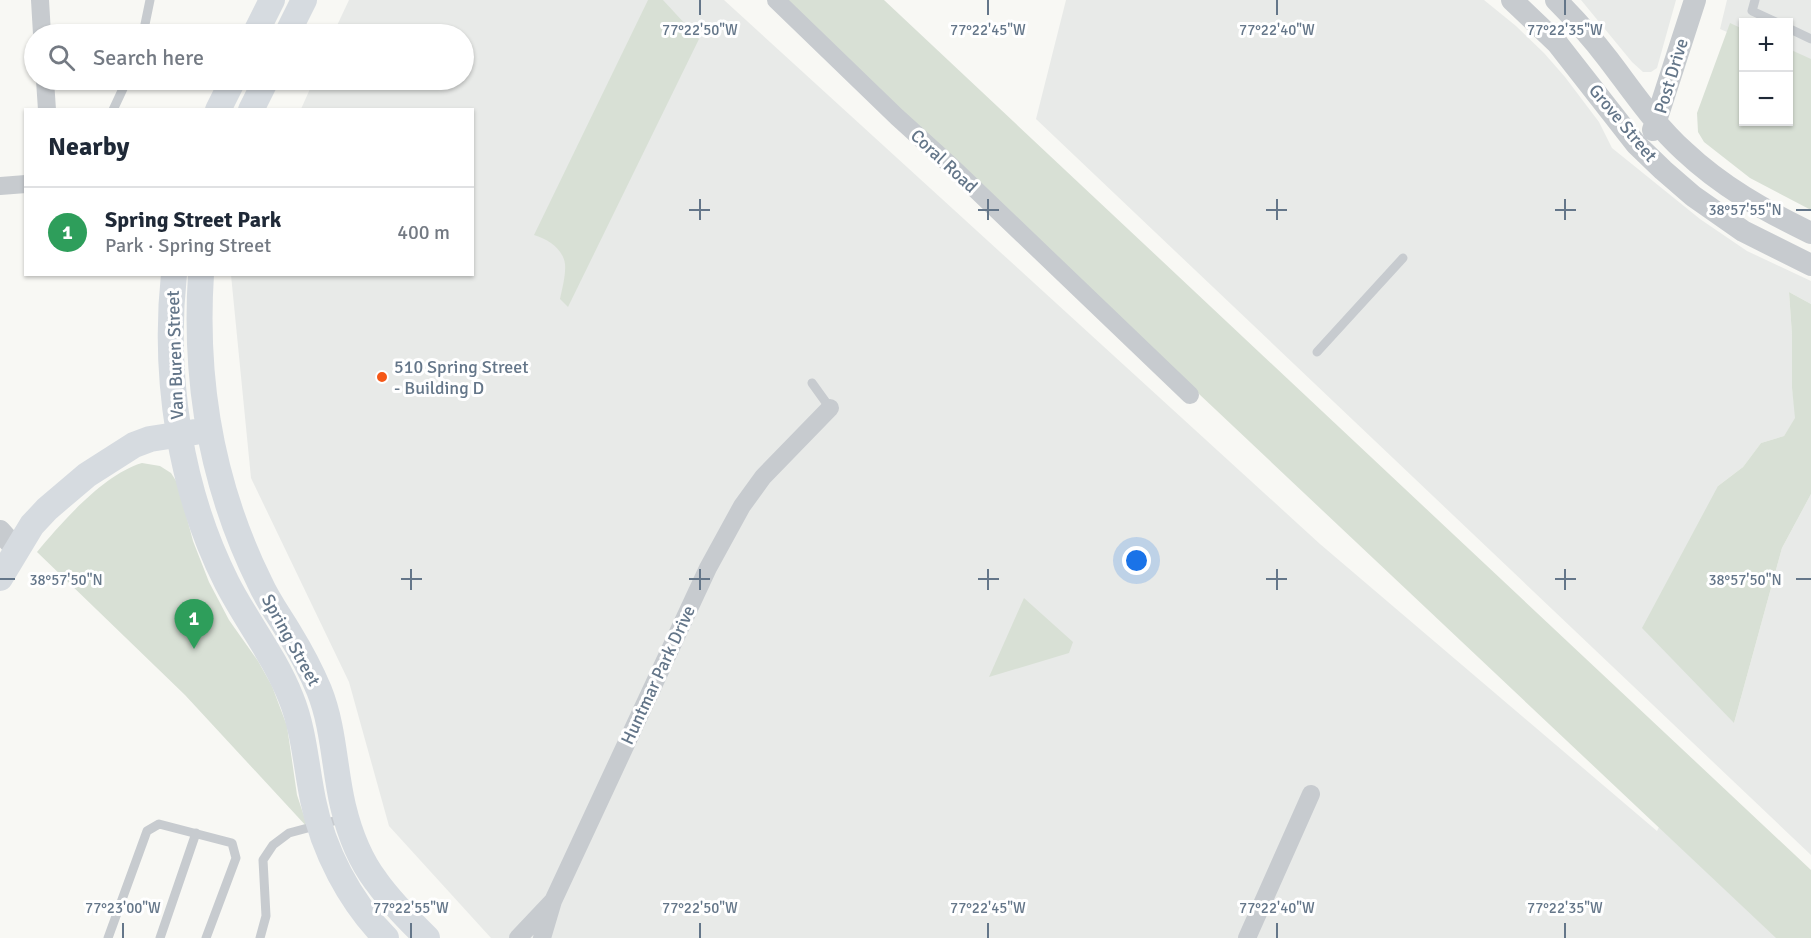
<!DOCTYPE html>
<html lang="en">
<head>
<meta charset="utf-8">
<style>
  :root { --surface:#fff; --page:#f6f6f7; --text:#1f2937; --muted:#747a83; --line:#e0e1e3; --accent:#ea580c }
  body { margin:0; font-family:Signika,sans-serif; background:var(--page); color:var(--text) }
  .controls { position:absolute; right:18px; top:18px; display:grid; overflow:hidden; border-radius:0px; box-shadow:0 2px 4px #0004 }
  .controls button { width:54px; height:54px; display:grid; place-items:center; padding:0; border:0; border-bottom:2px solid var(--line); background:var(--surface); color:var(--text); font:30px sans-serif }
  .you { position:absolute; left:1137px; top:561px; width:21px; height:21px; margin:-15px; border:4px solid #fff; border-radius:50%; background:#1a73e8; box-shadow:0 0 0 9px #1a73e833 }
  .badge { display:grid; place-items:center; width:39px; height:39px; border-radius:50%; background:var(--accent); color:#fff; font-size:20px; font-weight:700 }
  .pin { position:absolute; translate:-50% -50px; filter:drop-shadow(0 2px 3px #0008) }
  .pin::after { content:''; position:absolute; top:32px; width:21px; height:18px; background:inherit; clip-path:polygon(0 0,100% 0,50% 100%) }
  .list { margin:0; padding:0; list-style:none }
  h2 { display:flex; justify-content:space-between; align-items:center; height:78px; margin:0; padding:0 24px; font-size:26px }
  h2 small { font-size:20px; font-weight:400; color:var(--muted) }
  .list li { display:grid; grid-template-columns:39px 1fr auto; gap:18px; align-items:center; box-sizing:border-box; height:90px; padding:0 24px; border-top:2px solid var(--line) }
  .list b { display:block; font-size:22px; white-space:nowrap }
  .list p { margin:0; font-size:20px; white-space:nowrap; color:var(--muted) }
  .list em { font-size:20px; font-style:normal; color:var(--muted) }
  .icon { flex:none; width:33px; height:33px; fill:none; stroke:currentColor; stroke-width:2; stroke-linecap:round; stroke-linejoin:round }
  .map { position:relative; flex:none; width:1811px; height:938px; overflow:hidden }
  .search { position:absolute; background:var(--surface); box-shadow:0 2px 4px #0004; left:24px; top:24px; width:450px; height:66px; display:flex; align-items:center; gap:15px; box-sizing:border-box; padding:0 21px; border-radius:33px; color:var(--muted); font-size:22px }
  .panel { position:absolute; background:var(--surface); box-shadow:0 2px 4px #0004; left:24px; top:108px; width:450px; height:168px; border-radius:0px }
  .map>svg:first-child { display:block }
  .built { fill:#e8eae8 }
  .green { fill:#d8e0d5 }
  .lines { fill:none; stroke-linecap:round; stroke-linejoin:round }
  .service { stroke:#c7cbcf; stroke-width:9 }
  .minor { stroke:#c7cbcf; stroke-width:18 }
  .tertiary { stroke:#c7cbcf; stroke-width:22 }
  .secondary { stroke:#d6dbe0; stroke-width:26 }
  .ticks { fill:none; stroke:#647689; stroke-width:2 }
  .poi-dot { fill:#f55817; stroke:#fff; stroke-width:2 }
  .labels { text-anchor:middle; stroke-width:6; stroke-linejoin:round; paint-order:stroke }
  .street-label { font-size:18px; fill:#647689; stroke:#fff }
  .poi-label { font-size:18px; fill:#647689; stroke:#fff; text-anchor:start }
  .ticks-label { font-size:15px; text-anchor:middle; fill:#647689; stroke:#fff; stroke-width:6; stroke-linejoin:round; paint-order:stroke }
</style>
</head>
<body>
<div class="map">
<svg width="1811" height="938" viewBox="0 0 1811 938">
  <rect width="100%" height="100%" fill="#f8f8f4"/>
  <path class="built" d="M 349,0 L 724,0 L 1320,544 L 1657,831 L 1659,827 L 1777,938 L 491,938 L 389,826 L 349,682 L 251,478 L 231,275 L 472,274 L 472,110 L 301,109 L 314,80 L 464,80 L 464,34 L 333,34 Z
    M 1066,0 L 1484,0 L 1516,26 L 1544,53 L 1565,77 L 1599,122 L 1612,148 L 1700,219 L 1747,251 L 1811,281 L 1811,304 L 1789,292 L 1792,335 L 1792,388 L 1796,418 L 1784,436 L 1761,443 L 1743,467 L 1718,486 L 1734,723 L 1782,548 L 1811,494 L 1811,855 L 1036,119 Z
    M 1581,0 L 1676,0 L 1657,68 L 1651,72 L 1643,72 L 1632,62 Z
    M 1727,0 L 1811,0 L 1811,69 L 1789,59 L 1788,22 L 1744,22 L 1743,39 L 1720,29 Z"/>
  <path class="green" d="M 648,0 L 663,0 L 699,39 L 568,307 L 560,299 C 562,289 566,275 565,264 C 563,249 548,239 534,235 Z
    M 781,0 L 884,0 L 1811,870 L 1811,938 L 1776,938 Z
    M 1730,23 L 1743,29 L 1744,122 L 1788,122 L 1789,49 L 1811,59 L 1811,210 L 1750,178 L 1704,142 L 1698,132 L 1697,113 Z
    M 1789,292 L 1811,304 L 1811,494 L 1782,548 L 1734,723 L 1642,628 L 1718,486 L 1743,467 L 1761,443 L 1784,436 L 1795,418 L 1792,388 L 1792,335 Z
    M 142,463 L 160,466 L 171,473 L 178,484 L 193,541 L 209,582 L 229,620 L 258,661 L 272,686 L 287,726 L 297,795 L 308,828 L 185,695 L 37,552 C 62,522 104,474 142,463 Z
    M 1024,598 L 1073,642 L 1069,653 L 989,677 Z"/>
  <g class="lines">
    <path class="service" d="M 1755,0 L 1752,11 L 1776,22
      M 1788,28 L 1811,39
      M 143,34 L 150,0
      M 113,110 L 127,80
      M 1317,352 L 1403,258
      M 812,383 L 830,408
      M 108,938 L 147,831 L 159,824 L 232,843 L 236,858 L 206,938
      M 160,938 L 196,833
      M 260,938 L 266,916 L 263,860 L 273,845 L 289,833 L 345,818"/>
    <path class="minor" d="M 40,0 L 42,34
      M 776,0 L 897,117 L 950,165 L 1190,395
      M 45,80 L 47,110
      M 0,186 L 26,184
      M 518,938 L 552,902
      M 542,938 L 553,901 L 708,568 L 742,506 L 763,477 L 830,408
      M 1247,938 L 1311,794"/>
    <path class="tertiary" d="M 1512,0 L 1557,43 L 1636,144 L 1663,170 L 1693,196 L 1743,231 L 1811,265
      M 1556,0 C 1575,19 1592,38 1608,59 C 1631,89 1655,125 1684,151 C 1721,186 1765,211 1811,233
      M 1653,130 L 1695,0
      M 0,531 L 17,550"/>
    <path class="secondary" d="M 255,34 L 272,0
      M 287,34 L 304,0
      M 218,110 L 233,80
      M 251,110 L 266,80
      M 174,274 C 163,377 180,490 227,583 C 247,622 275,657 291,698 C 304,730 306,766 313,800 C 323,850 350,902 386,938
      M 201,274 C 194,382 212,486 260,583 C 268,601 280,617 290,634 C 301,652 311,671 319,690 C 334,727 334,768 343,806 C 349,831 360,860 376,881 C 391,902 409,920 427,938
      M 0,578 L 32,525 L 47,509 L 87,475 L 134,445 L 150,439 L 195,432"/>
  </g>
  <path class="ticks" d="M 700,0 L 700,15M 988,0 L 988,15M 1277,0 L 1277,15M 1565,0 L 1565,15M 700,199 L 700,220M 988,199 L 988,220M 1277,199 L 1277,220M 1565,199 L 1565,220M 689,210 L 710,210M 978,210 L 999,210M 1266,210 L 1287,210M 1555,210 L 1576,210M 1796,210 L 1811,210M 411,569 L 411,590M 700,569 L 700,590M 988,569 L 988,590M 1277,569 L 1277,590M 1565,569 L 1565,590M 0,579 L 15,579M 401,579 L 422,579M 689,579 L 710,579M 978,579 L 999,579M 1266,579 L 1287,579M 1555,579 L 1576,579M 1796,579 L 1811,579M 123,923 L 123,938M 411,923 L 411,938M 700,923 L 700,938M 988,923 L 988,938M 1277,923 L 1277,938M 1565,923 L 1565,938"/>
  <circle class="poi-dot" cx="382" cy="377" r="6"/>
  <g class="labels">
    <g class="street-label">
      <text transform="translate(1671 76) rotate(-73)" y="6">Post Drive</text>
      <text transform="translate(1623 123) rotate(50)" y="6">Grove Street</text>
      <text transform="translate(944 161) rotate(43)" y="6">Coral Road</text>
      <text transform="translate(175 355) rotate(-92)" y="6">Van Buren Street</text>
      <text transform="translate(291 640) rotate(61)" y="6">Spring Street</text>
      <text transform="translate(658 675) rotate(-65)" y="6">Huntmar Park Drive</text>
    </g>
    <g class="poi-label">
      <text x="394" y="373">510 Spring Street<tspan x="394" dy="21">- Building D</tspan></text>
    </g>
  </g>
  <g class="ticks-label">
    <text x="700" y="35">77°22'50"W</text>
    <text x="988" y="35">77°22'45"W</text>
    <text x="1277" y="35">77°22'40"W</text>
    <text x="1565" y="35">77°22'35"W</text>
    <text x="1745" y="215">38°57'55"N</text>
    <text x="66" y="585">38°57'50"N</text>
    <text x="1745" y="585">38°57'50"N</text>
    <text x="123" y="913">77°23'00"W</text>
    <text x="411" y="913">77°22'55"W</text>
    <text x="700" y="913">77°22'50"W</text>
    <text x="988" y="913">77°22'45"W</text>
    <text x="1277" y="913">77°22'40"W</text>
    <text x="1565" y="913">77°22'35"W</text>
  </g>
</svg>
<div class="controls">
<button>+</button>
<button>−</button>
</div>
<div class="you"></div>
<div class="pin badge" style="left:194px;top:649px;background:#2e9e5b">1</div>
<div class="search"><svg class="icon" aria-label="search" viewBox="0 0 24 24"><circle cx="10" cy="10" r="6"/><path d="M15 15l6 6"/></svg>Search here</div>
<section class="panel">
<h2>Nearby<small></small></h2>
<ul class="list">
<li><span class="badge" style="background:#2e9e5b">1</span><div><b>Spring Street Park</b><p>Park · Spring Street</p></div><em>400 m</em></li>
</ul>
</section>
</div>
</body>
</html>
